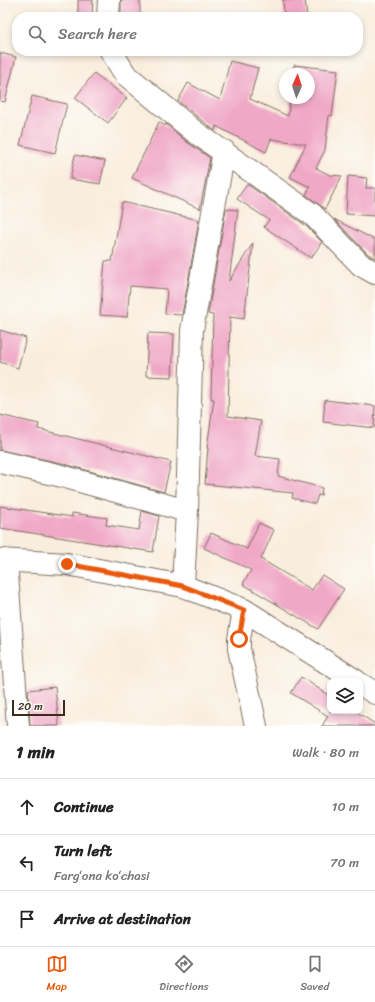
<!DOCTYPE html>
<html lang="en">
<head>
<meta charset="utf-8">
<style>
  :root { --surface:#fff; --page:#f2f2f2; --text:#222; --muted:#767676; --line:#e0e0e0; --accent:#ea580c }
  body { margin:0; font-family:Sriracha,sans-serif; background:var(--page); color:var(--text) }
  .controls { position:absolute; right:12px; bottom:12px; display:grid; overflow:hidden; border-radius:8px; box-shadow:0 2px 6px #0003 }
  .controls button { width:36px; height:36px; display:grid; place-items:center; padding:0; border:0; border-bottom:1px solid var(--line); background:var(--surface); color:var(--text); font:20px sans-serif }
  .compass { position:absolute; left:279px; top:68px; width:36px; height:36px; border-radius:50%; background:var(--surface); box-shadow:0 2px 6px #0003; rotate:3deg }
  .scale { position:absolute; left:12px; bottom:10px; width:53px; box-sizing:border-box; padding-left:4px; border:2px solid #3b2a1e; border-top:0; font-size:11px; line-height:14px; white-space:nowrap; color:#3b2a1e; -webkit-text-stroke:3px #fdfcf7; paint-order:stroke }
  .stop { position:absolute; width:12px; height:12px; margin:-9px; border:3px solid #ea580c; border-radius:50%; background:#fff }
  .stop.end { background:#ea580c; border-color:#fff; box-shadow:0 1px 4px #0008 }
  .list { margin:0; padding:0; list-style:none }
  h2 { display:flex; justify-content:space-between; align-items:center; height:52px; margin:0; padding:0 16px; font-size:17px }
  h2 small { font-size:13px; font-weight:400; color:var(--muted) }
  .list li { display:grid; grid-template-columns:26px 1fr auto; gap:12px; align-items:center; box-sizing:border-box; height:56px; padding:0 16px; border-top:1px solid var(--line) }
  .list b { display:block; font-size:15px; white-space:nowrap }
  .list p { margin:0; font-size:13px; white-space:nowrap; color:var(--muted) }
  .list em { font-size:13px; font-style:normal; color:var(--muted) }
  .icon { flex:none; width:22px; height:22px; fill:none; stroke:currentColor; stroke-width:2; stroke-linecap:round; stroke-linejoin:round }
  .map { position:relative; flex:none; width:375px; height:726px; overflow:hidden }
  .search { position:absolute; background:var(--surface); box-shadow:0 2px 6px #0003; left:12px; right:12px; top:12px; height:44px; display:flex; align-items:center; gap:10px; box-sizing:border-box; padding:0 14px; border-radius:16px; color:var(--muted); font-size:15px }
  .sheet { height:220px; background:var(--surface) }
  nav { display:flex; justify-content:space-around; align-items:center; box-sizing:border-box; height:56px; border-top:1px solid var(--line); background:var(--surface); font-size:11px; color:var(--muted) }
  nav a { display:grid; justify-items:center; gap:2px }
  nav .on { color:var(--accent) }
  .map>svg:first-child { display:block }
  .building { fill:#f0a8c7 }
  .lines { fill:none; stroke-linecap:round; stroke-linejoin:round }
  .minor-casing { stroke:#7e6f61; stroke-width:24 }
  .minor { stroke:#fff; stroke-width:22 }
  .route { stroke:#ea580c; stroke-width:5 }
</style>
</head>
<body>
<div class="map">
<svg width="375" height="726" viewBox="0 0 375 726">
  <rect width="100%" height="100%" fill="#fdfcf7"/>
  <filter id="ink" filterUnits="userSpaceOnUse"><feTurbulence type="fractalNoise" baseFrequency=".025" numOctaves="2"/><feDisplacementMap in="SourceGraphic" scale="8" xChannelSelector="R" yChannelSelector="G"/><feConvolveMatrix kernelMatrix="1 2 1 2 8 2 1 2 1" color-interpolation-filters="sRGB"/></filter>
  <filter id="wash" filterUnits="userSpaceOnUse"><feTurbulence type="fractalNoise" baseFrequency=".012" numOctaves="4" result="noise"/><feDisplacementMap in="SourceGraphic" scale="16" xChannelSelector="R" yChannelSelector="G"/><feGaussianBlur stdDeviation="0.9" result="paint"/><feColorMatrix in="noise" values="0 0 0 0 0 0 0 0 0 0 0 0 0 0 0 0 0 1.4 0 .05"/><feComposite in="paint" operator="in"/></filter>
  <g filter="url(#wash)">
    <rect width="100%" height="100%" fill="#f9eede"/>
    <g id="blocks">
      <path class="building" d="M 78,0 L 93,0 L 92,17 L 78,17 Z
        M 121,0 L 140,0 L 140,17 L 121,17 Z
        M 283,0 L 305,0 L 307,17 L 284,17 Z
        M 0,53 L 16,57 L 5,102 L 0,101 Z
        M 230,61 L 258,68 L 250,99 L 288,116 L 290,98 L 309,98 L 309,74 L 293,74 L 294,65 L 338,70 L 332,116 L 329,115 L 325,150 L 316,168 L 330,175 L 342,176 L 325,209 L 306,195 L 310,187 L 290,177 L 306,144 L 271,139 L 266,152 L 216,126 L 215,131 L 178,101 L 188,83 L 220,100 Z
        M 94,73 L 127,98 L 108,123 L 75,98 Z
        M 32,96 L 67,104 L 55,153 L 20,145 Z
        M 159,122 L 165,126 L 166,124 L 187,142 L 210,158 L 200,209 L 132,178 Z
        M 75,155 L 105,161 L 100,184 L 70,179 Z
        M 348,176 L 367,178 L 366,188 L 375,188 L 375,216 L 346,214 Z
        M 247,184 L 305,225 L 322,242 L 311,258 L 264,227 L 269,220 L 237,199 Z
        M 122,202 L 199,220 L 182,315 L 165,314 L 167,289 L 130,286 L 127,317 L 100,315 L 105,261 L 112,261 Z
        M 226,209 L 238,210 L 229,281 L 253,243 L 244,319 L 230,317 L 228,416 L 261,421 L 255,456 L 280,459 L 278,476 L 322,488 L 321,496 L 318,495 L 315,504 L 292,498 L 293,493 L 205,484 L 208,448 L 207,448 L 214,399 L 211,399 L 213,315 L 208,314 Z
        M 334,219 L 375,240 L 375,258 L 368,254 Z
        M 0,330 L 26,338 L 18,368 L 0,362 Z
        M 148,333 L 174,334 L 172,377 L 146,376 Z
        M 325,400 L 375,406 L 374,428 L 323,422 Z
        M 0,415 L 39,424 L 38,429 L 171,462 L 164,492 L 61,463 L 0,450 Z
        M 0,506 L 72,517 L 72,513 L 107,518 L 106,525 L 139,530 L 142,511 L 159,516 L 153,552 L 0,528 Z
        M 259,523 L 274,530 L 261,559 L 312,590 L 322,575 L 344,589 L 318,629 L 243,584 L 251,570 L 204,548 L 211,533 L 247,549 Z
        M 301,677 L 330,696 L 330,712 L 331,711 L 355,711 L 375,724 L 375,726 L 322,726 L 328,716 L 291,693 Z
        M 55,687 L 59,726 L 30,726 L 28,690 Z"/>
    </g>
  </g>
  <g filter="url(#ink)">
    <use href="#blocks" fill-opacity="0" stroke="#7e6f61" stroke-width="1"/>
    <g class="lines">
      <g class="minor-casing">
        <path id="minor" d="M 108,17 L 109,0
          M 111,51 L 125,74 L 195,132 L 313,215 L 361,265 L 375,273
          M 0,462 L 58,475 L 187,511
          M 0,560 L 67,564 L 183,586 L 244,610 L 356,681
          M 6,560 L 18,726
          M 183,586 L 187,511 L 192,330 L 224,151
          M 244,610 L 239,639 L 239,649 L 256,726
          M 360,684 L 375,693"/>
      </g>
      <use href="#minor" class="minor"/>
    </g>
  </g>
  <g class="lines" filter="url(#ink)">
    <path class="route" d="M 67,564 L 183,586 L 244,610 L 239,639"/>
  </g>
</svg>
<div class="controls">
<button><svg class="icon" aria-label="layers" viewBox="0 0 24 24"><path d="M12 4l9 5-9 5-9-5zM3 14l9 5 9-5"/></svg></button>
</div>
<svg class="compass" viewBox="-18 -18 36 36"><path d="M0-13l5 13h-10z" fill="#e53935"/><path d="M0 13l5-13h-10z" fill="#767676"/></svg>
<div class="scale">20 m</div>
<div class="stop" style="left:239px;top:639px"></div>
<div class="stop end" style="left:67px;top:564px"></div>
<div class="search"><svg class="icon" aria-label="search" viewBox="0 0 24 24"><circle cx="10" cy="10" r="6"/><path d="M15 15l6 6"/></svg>Search here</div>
</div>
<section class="sheet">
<h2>1 min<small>Walk · 80 m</small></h2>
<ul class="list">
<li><svg class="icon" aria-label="ahead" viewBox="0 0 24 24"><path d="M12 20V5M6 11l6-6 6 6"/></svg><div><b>Continue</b></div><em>10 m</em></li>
<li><svg class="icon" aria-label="left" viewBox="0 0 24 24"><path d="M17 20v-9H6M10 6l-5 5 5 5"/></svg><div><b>Turn left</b><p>Fargʻona koʻchasi</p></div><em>70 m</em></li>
<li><svg class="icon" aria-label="arrive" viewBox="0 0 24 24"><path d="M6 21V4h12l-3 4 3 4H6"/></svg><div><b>Arrive at destination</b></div></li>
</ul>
</section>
<nav>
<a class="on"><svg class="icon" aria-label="map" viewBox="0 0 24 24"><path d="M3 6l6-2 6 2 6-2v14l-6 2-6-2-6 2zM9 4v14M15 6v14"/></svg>Map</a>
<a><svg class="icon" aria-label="directions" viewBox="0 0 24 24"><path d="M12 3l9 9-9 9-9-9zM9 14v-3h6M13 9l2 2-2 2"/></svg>Directions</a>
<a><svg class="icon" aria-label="saved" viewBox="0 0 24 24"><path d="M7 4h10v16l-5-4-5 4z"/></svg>Saved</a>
</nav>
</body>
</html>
